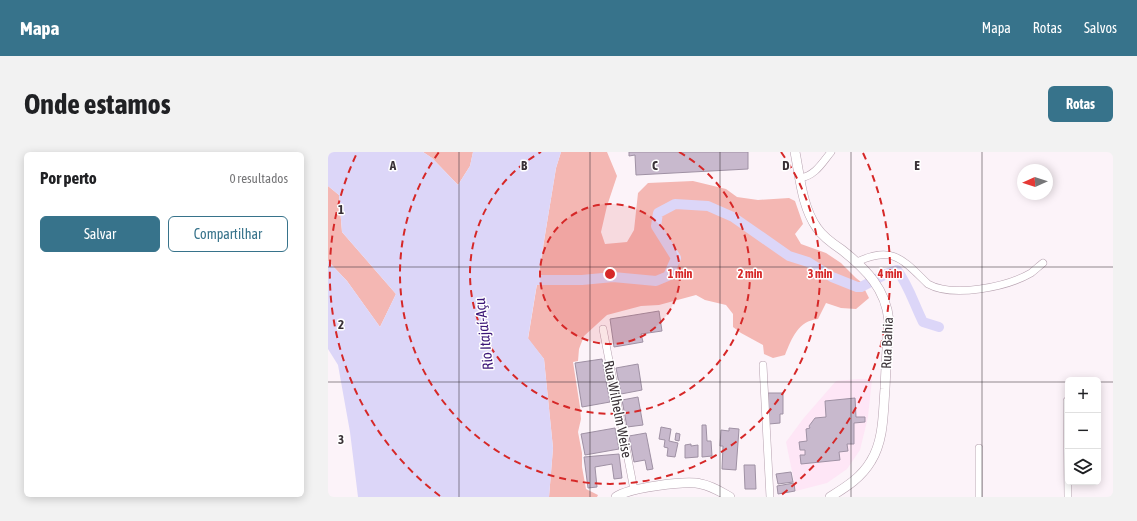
<!DOCTYPE html>
<html lang="pt">
<head>
<meta charset="utf-8">
<style>
  :root { --surface:#fff; --page:#f2f2f2; --text:#202124; --muted:#757577; --line:#e0e0e0; --accent:#37738b }
  body { margin:0; font-family:"Asap Condensed",sans-serif; background:var(--page); color:var(--text) }
  .controls { position:absolute; right:12px; bottom:12px; display:grid; overflow:hidden; border-radius:6px; box-shadow:0 2px 10px #0003 }
  .controls button { width:36px; height:36px; display:grid; place-items:center; padding:0; border:0; border-bottom:1px solid var(--line); background:var(--surface); color:var(--text); font:20px sans-serif }
  .compass { position:absolute; left:689px; top:12px; width:36px; height:36px; border-radius:50%; background:var(--surface); box-shadow:0 2px 10px #0003; rotate:267deg }
  .list { margin:0; padding:0; list-style:none }
  h2 { display:flex; justify-content:space-between; align-items:center; height:52px; margin:0; padding:0 16px; font-size:17px }
  h2 small { font-size:13px; font-weight:400; color:var(--muted) }
  .actions { display:flex; gap:8px; padding:12px 16px }
  .actions a { flex:1; padding:9px 0; border:1px solid var(--accent); border-radius:6px; text-align:center; font-size:14px; color:var(--accent) }
  .actions .main { background:var(--accent); color:#fff }
  .icon { flex:none; width:22px; height:22px; fill:none; stroke:currentColor; stroke-width:2; stroke-linecap:round; stroke-linejoin:round }
  .map { position:relative; flex:none; width:785px; height:345px; overflow:hidden; border-radius:6px }
  header { display:flex; align-items:center; gap:24px; box-sizing:border-box; height:56px; padding:0 20px; background:var(--accent); color:#fff }
  header strong { font-size:19px }
  nav { display:flex; gap:22px; margin-inline-start:auto; font-size:14px }
  .intro { display:flex; align-items:center; justify-content:space-between; box-sizing:border-box; height:96px; padding:0 24px }
  h1 { margin:0; font-size:28px }
  .button { padding:10px 18px; border-radius:6px; background:var(--accent); color:#fff; font-size:14px; font-weight:700 }
  main { display:flex; gap:24px; padding:0 24px }
  aside { flex:1; background:var(--surface); border-radius:6px; box-shadow:0 2px 10px #0003 }
  .map>svg:first-child { display:block }
  .built { fill:#fee6f6 }
  .green { fill:#f4b7b3 }
  .water { fill:#dcd6f8 }
  .lines { fill:none; stroke-linecap:round; stroke-linejoin:round }
  .river { stroke:#dcd6f8; stroke-width:10 }
  .building { fill:#c8b9cd; stroke:#9f91a4 }
  .minor-casing { stroke:#b6a1af; stroke-width:8 }
  .major-casing { stroke:#b6a1af; stroke-width:10 }
  .minor { stroke:#fff; stroke-width:7 }
  .major { stroke:#fff; stroke-width:9 }
  .grid { fill:none; stroke:#393136; stroke-width:1; stroke-opacity:0.55 }
  .ring { fill:none; stroke:#d62828; stroke-width:2; stroke-dasharray:7 5 }
  .labels { text-anchor:middle; stroke-width:3; stroke-linejoin:round; paint-order:stroke }
  .street-label { font-size:14px; fill:#393136; stroke:#fff }
  .water-label { font-size:15px; font-style:italic; fill:#3c1777; stroke:#fff }
  .grid-label { font-size:13px; text-anchor:middle; font-weight:bold; fill:#393136; stroke:#fff; stroke-width:3; stroke-linejoin:round; paint-order:stroke }
  .centre { fill:#d62828; stroke:#fff; stroke-width:2 }
  .ring-label { font-size:12px; text-anchor:middle; font-weight:bold; fill:#d62828; stroke:#fff; stroke-width:3; stroke-linejoin:round; paint-order:stroke }
</style>
</head>
<body>
<header>
<strong>Mapa</strong>
<nav><a>Mapa</a><a>Rotas</a><a>Salvos</a></nav>
</header>
<div class="intro"><h1>Onde estamos</h1><a class="button">Rotas</a></div>
<main>
<aside>
<h2>Por perto<small>0 resultados</small></h2>
<ul class="list">
</ul>
<div class="actions"><a class="main">Salvar</a><a>Compartilhar</a></div>
</aside>
<div class="map">
<svg width="785" height="345" viewBox="0 0 785 345">
  <rect width="100%" height="100%" fill="#fcf3f9"/>
  <path class="built" d="M 530,227 L 544,227 L 540,265 L 532,298 L 519,317 L 499,331 L 468,339 L 458,290 L 475,267 L 508,229 Z"/>
  <path class="green" d="M 95,0 L 145,0 L 142,14 L 130,33 L 104,6 Z
    M 233,0 L 279,0 L 289,24 L 279,54 L 273,80 L 277,92 L 299,90 L 306,78 L 310,41 L 320,31 L 365,29 L 398,37 L 409,45 L 430,48 L 461,46 L 467,49 L 475,72 L 467,82 L 473,92 L 498,101 L 513,111 L 528,126 L 533,130 L 541,146 L 528,157 L 513,156 L 498,151 L 490,167 C 470,169 464,186 457,203 L 445,206 L 436,202 L 435,193 L 413,181 L 405,175 L 405,162 L 398,153 L 377,148 L 368,143 L 331,153 L 313,154 L 279,163 L 256,184 L 251,197 L 250,209 L 245,210 L 252,255 L 253,267 L 250,280 L 254,301 L 254,315 L 258,337 L 270,343 L 269,345 L 221,345 L 225,296 L 216,207 L 200,187 L 228,16 Z
    M 0,34 L 11,43 L 14,80 L 68,142 L 52,175 L 19,129 L 0,109 Z"/>
  <path class="water" d="M 0,0 L 95,0 L 104,6 L 130,33 L 142,14 L 145,0 L 233,0 L 228,16 L 200,186 L 216,207 L 225,296 L 221,345 L 30,345 L 22,280 L 10,213 L 0,197 L 0,109 L 19,129 L 52,175 L 68,142 L 14,80 L 11,43 L 0,34 Z"/>
  <g class="lines">
    <path class="river" d="M 197,128 L 254,128 L 285,125 L 328,129 L 340,124 L 348,106 L 328,74 L 330,61 L 347,52 L 380,54 L 405,65 L 461,104 L 480,110 L 504,125 L 529,135 L 533,135 L 558,122 L 569,118 C 581,134 586,152 595,170 L 611,175"/>
  </g>
  <path class="building" d="M 301,0 L 420,0 L 420,17 L 308,23 L 307,3 L 301,4 Z
    M 331,159 L 334,179 L 313,182 L 315,190 L 286,195 L 282,167 Z
    M 274,207 L 282,250 L 254,255 L 247,211 Z
    M 310,212 L 314,238 L 293,242 L 288,216 Z
    M 440,241 L 455,241 L 455,262 L 452,262 L 452,271 L 441,272 Z
    M 310,245 L 315,273 L 299,275 L 294,248 Z
    M 527,246 L 528,265 L 537,265 L 537,270 L 526,271 L 526,292 L 519,292 L 520,299 L 511,300 L 512,308 L 473,312 L 472,303 L 477,303 L 477,298 L 472,298 L 471,290 L 479,289 L 478,277 L 482,276 L 481,274 L 487,266 L 498,265 L 497,249 Z
    M 374,273 L 378,273 L 379,289 L 383,289 L 384,304 L 374,305 Z
    M 333,275 L 343,277 L 341,289 L 350,291 L 347,305 L 339,304 L 340,296 L 336,295 L 337,288 L 331,287 Z
    M 287,276 L 291,297 L 257,303 L 253,282 Z
    M 401,276 L 411,277 L 408,318 L 394,317 L 395,294 L 392,294 L 393,278 L 401,279 Z
    M 318,281 L 325,317 L 319,318 L 317,308 L 306,310 L 301,284 Z
    M 348,281 L 352,282 L 351,289 L 347,288 Z
    M 363,292 L 363,294 L 370,293 L 370,305 L 357,306 L 357,293 Z
    M 291,302 L 294,326 L 286,327 L 284,312 L 267,315 L 269,335 L 260,336 L 256,305 Z
    M 416,313 L 427,313 L 428,337 L 417,337 Z
    M 463,320 L 465,330 L 450,332 L 448,322 Z
    M 466,331 L 467,339 L 450,342 L 449,334 Z"/>
  <g class="lines">
    <g class="minor-casing">
      <path id="minor" d="M 472,26 C 487,24 494,11 503,0
        M 529,110 C 565,93 575,108 600,132 C 625,146 679,135 703,121 C 707,118 711,114 715,111
        M 275,177 L 306,338
        M 435,213 L 442,345
        M 739,249 L 740,345
        M 651,345 L 651,296"/>
    </g>
    <g class="major-casing">
      <path id="major" d="M 467,0 C 472,25 474,55 489,76 C 495,85 505,92 514,98 C 538,117 558,137 561,169 C 559,192 558,214 557,237 C 555,261 556,288 543,309 C 533,326 518,335 502,345
        M 288,345 C 300,336 359,328 373,332 C 384,334 393,340 402,345"/>
    </g>
    <use href="#minor" class="minor"/>
    <use href="#major" class="major"/>
  </g>
  <path class="grid" d="M 131,0 L 131,345M 262,0 L 262,345M 392,0 L 392,345M 523,0 L 523,345M 654,0 L 654,345M 0,115 L 785,115M 0,230 L 740,230M 770,230 L 785,230"/>
  <circle cx="282" cy="122" r="70" fill="#d62828" fill-opacity=".12"/>
  <g class="ring">
    <circle cx="282" cy="122" r="70"/>
    <path d="M351 0A140 140 0 1 1 213 0"/>
    <path d="M453 0A210 210 0 1 1 111 0"/>
    <path d="M112 344A280 280 0 0 1 29 1M535 1A280 280 0 0 1 452 344"/>
  </g>
  <g class="labels">
    <g class="street-label">
      <text transform="translate(559 191) rotate(-88)" y="5">Rua Bahia</text>
      <text transform="translate(290 257) rotate(79)" y="5">Rua Wilhelm Weise</text>
    </g>
    <g class="water-label">
      <text transform="translate(156 182) rotate(-97)" y="5">Rio Itajaí-Açu</text>
    </g>
  </g>
  <g class="grid-label">
    <text x="65" y="18">A</text>
    <text x="196" y="18">B</text>
    <text x="327" y="18">C</text>
    <text x="458" y="18">D</text>
    <text x="589" y="18">E</text>
    <text x="13" y="62">1</text>
    <text x="13" y="177">2</text>
    <text x="13" y="292">3</text>
  </g>
  <circle cx="282" cy="122" r="6" class="centre"/>
  <g class="ring-label">
    <text x="352" y="126">1 min</text>
    <text x="422" y="126">2 min</text>
    <text x="492" y="126">3 min</text>
    <text x="562" y="126">4 min</text>
  </g>
</svg>
<div class="controls">
<button>+</button>
<button>−</button>
<button><svg class="icon" aria-label="layers" viewBox="0 0 24 24"><path d="M12 4l9 5-9 5-9-5zM3 14l9 5 9-5"/></svg></button>
</div>
<svg class="compass" viewBox="-18 -18 36 36"><path d="M0-13l5 13h-10z" fill="#e53935"/><path d="M0 13l5-13h-10z" fill="#757577"/></svg>
</div>
</main>
</body>
</html>
